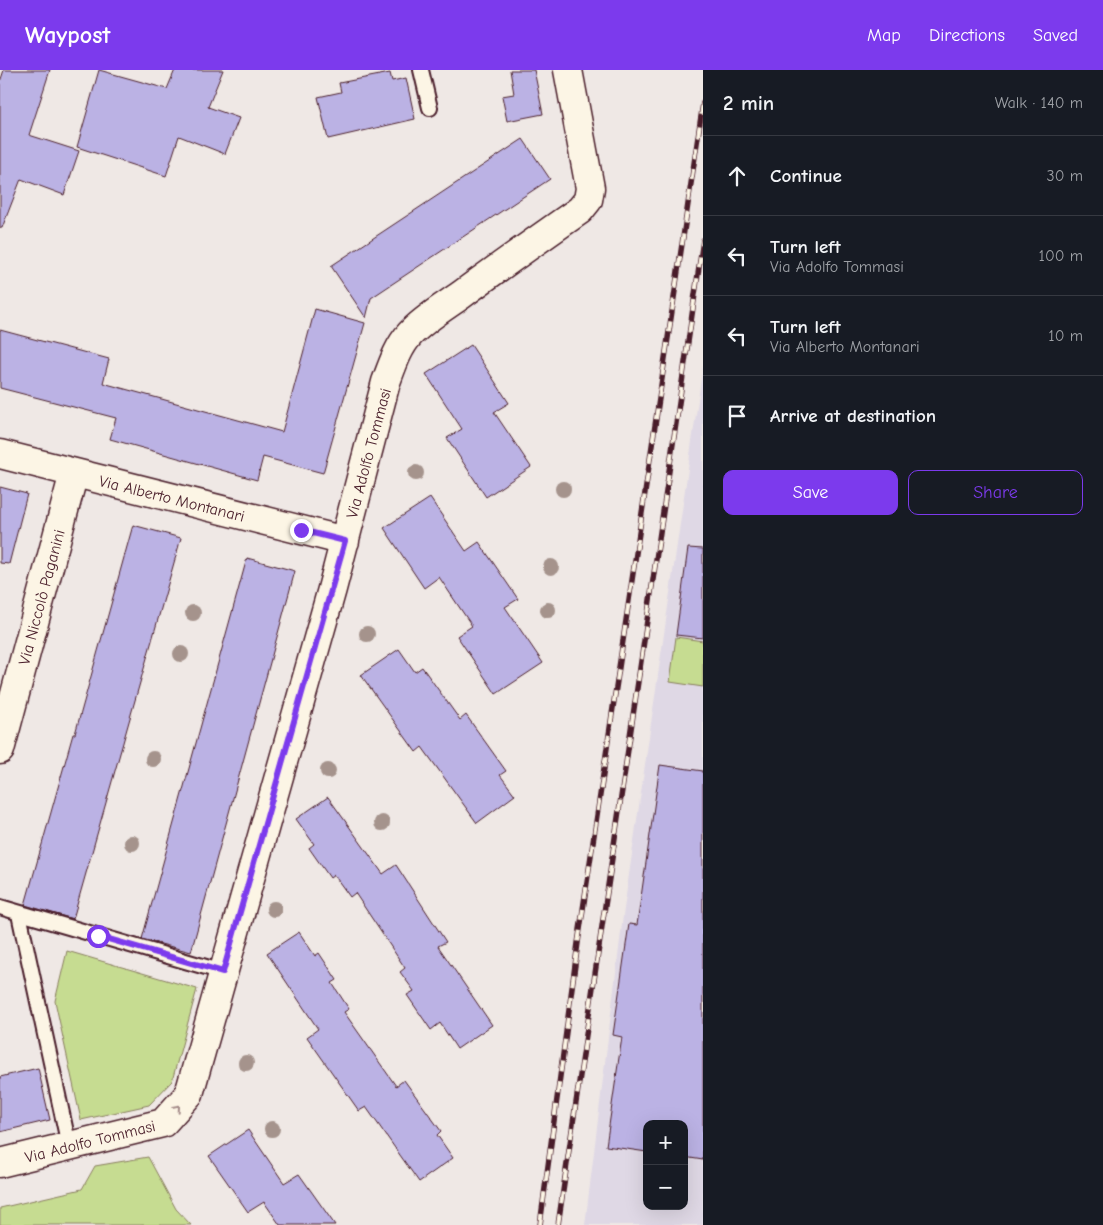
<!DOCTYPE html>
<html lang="en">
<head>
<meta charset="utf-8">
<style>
  :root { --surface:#171b24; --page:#242831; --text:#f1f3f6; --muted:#9ea1a6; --line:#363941; --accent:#7c3aed }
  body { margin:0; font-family:"Comic Neue",sans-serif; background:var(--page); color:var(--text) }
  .controls { position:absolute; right:15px; bottom:15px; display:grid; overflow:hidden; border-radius:10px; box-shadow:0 5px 20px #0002 }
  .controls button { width:45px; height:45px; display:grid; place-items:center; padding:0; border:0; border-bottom:1px solid var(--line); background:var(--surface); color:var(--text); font:25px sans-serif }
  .stop { position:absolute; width:15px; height:15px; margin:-11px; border:4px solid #7c3aed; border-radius:50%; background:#fff }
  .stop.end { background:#7c3aed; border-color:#fff; box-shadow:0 1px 5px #0008 }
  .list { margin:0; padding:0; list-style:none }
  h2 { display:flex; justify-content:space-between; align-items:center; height:65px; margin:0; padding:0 20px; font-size:21px }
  h2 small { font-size:16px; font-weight:400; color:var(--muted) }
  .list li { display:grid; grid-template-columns:32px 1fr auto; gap:15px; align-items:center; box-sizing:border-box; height:80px; padding:0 20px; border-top:1px solid var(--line) }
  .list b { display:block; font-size:19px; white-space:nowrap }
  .list p { margin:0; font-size:16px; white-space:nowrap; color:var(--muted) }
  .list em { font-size:16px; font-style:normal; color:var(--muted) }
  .actions { display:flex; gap:10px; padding:15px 20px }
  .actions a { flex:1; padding:11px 0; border:1px solid var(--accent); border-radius:10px; text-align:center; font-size:18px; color:var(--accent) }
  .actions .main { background:var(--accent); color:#fff }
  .icon { flex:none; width:28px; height:28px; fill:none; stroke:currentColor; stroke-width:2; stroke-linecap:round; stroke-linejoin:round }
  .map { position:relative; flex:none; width:703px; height:1155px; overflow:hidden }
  header { display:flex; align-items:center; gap:30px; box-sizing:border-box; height:70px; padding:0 25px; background:var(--accent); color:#fff }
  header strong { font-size:24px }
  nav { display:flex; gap:28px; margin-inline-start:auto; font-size:18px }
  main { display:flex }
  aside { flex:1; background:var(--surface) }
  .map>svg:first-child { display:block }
  .built { fill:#dfd8e5; fill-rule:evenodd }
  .green { fill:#c6dc91; stroke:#887e5e }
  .building { fill:#bbb2e4; stroke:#4a1f2b }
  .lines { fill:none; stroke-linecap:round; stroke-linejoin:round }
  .service-casing { stroke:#4a1f2b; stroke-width:18 }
  .minor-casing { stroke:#4a1f2b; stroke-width:31 }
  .service { stroke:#fcf5e5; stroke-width:14 }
  .minor { stroke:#fcf5e5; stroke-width:28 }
  .rail-casing { stroke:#4a1f2b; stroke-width:5.5 }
  .rail { stroke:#fcf5e5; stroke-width:4; stroke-dasharray:11; stroke-linecap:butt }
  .tree { fill:#a5938c }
  .oneway { stroke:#a38a88 }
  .route { stroke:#7c3aed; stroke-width:6 }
  .labels { text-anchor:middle; stroke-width:4.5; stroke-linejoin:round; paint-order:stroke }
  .street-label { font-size:16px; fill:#4a1f2b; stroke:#fcf5e5 }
</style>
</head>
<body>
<header>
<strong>Waypost</strong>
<nav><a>Map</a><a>Directions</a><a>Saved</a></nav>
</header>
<main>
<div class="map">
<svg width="703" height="1155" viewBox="0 0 703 1155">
  <rect width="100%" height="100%" fill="#efe8e5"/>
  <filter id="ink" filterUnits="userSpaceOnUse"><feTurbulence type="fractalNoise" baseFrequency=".02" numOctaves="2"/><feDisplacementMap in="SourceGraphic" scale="10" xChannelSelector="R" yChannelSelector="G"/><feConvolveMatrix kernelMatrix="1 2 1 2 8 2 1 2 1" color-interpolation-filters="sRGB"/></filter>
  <g filter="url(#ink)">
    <path class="built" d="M 703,296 L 703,1155 L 585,1155 L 623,846 ZM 647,1054 L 684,1054 L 684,1136 L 647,1136 Z"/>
    <path class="green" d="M 676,567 L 703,571 L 703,617 L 670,612 Z
      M 67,881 L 197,919 L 172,1011 L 149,1035 L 81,1050 L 55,931 Z
      M 148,1087 L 176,1139 L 191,1155 L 0,1155 L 0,1138 L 82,1119 L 95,1096 Z"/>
    <path class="building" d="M 4,0 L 50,0 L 29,65 L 79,81 L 64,125 L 21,109 L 2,158 L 0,158 L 0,12 Z
      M 99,0 L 167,19 L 175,0 L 223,0 L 208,37 L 239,48 L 225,84 L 179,66 L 166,106 L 77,77 Z
      M 510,0 L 534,0 L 543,44 L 507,51 L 502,26 L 514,24 Z
      M 390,3 L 392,11 L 406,8 L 415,49 L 328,69 L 318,27 L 341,22 L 339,13 Z
      M 523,69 L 550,109 L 371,228 L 366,248 L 331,196 Z
      M 315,239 L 365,253 L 323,403 L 263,387 L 257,410 L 110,369 L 116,348 L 0,318 L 0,260 L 109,289 L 103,313 L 282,362 Z
      M 471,275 L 509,333 L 494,342 L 531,397 L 486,427 L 447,368 L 462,359 L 426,304 Z
      M 0,417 L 27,424 L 9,494 L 0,493 Z
      M 430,428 L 466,481 L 479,472 L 518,529 L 505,537 L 543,593 L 496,624 L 457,566 L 472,556 L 439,507 L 424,518 L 384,458 Z
      M 133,455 L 181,468 L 73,849 L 25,835 L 73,664 L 75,664 Z
      M 688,478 L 703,479 L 703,568 L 676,565 Z
      M 247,488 L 295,501 L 191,882 L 142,869 Z
      M 399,579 L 415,602 L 422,597 L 460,650 L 466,645 L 506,701 L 500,705 L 515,725 L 477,753 L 422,677 L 416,682 L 361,605 Z
      M 660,695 L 703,701 L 703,1090 L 684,1087 L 684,1054 L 647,1054 L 647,1082 L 606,1076 L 622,967 L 613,965 L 629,854 L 637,855 Z
      M 328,727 L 383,804 L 396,795 L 446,872 L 438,876 L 492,955 L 457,979 L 440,953 L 431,960 L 407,925 L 414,921 L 400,902 L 405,898 L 355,823 L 350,827 L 334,805 L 330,808 L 309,778 L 314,774 L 296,749 Z
      M 299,862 L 315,886 L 319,883 L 337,910 L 332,913 L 349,939 L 344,942 L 396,1016 L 404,1010 L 441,1061 L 437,1065 L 453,1088 L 419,1112 L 366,1037 L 359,1041 L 307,967 L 318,959 L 267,883 Z
      M 38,998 L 50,1050 L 0,1062 L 0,1007 Z
      M 248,1060 L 284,1113 L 299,1104 L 335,1155 L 280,1155 L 264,1132 L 248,1142 L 209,1086 Z"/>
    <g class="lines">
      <g class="service-casing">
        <path id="service" d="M 421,0 L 430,38
          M 0,837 L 223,902
          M 19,844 L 69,1076"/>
      </g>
      <g class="minor-casing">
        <path id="minor" d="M 0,384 L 345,471
          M 0,680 L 74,403
          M 0,1093 L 163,1053 L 189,1024 L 332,519 L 386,312 C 392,296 398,277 410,264 C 424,249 444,237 461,225 C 500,196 540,168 580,140 L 588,130 L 590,118 L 568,0"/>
      </g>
      <use href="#service" class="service"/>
      <use href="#minor" class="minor"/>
      <g class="rail-casing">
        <path id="rail" d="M 540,1155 L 578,873 L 703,33
          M 558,1155 L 703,170"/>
      </g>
      <use href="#rail" class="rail"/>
    </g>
    <g class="tree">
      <circle cx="416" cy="403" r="8"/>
      <circle cx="563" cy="419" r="8"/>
      <circle cx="551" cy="497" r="8"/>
      <circle cx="548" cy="540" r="8"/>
      <circle cx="193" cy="543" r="8"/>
      <circle cx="367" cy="564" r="8"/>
      <circle cx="181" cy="584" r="8"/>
      <circle cx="153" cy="689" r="8"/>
      <circle cx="328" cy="701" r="8"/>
      <circle cx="382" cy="753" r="8"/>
      <circle cx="132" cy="773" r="8"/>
      <circle cx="274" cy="839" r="8"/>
      <circle cx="246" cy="993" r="8"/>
      <circle cx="272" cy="1059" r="8"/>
    </g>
    <defs><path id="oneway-chevron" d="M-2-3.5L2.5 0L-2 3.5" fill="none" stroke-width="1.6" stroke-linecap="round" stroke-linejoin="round" transform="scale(1.25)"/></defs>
    <use class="oneway" href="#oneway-chevron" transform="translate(177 1038) rotate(-49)"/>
  </g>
  <g class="lines" filter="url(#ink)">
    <path class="route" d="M 98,866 L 223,902 L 345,471 L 301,460"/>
  </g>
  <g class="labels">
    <g class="street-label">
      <text transform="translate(368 383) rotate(-75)" y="6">Via Adolfo Tommasi</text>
      <text transform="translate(172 428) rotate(14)" y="6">Via Alberto Montanari</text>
      <text transform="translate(41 527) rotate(-75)" y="6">Via Niccolò Paganini</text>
      <text transform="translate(90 1071) rotate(-14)" y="6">Via Adolfo Tommasi</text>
    </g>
  </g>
</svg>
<div class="controls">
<button>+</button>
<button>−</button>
</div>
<div class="stop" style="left:98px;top:866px"></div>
<div class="stop end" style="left:301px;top:460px"></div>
</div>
<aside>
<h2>2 min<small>Walk · 140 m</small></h2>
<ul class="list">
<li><svg class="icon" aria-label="ahead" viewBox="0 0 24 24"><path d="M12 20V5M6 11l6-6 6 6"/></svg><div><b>Continue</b></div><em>30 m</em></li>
<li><svg class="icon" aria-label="left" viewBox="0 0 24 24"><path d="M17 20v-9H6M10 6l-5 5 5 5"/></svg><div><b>Turn left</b><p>Via Adolfo Tommasi</p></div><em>100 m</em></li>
<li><svg class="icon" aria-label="left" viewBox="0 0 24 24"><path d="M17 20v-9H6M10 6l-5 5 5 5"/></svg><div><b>Turn left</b><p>Via Alberto Montanari</p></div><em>10 m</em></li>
<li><svg class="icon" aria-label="arrive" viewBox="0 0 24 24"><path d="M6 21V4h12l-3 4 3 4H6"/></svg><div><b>Arrive at destination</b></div></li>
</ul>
<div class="actions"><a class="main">Save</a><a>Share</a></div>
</aside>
</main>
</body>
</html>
